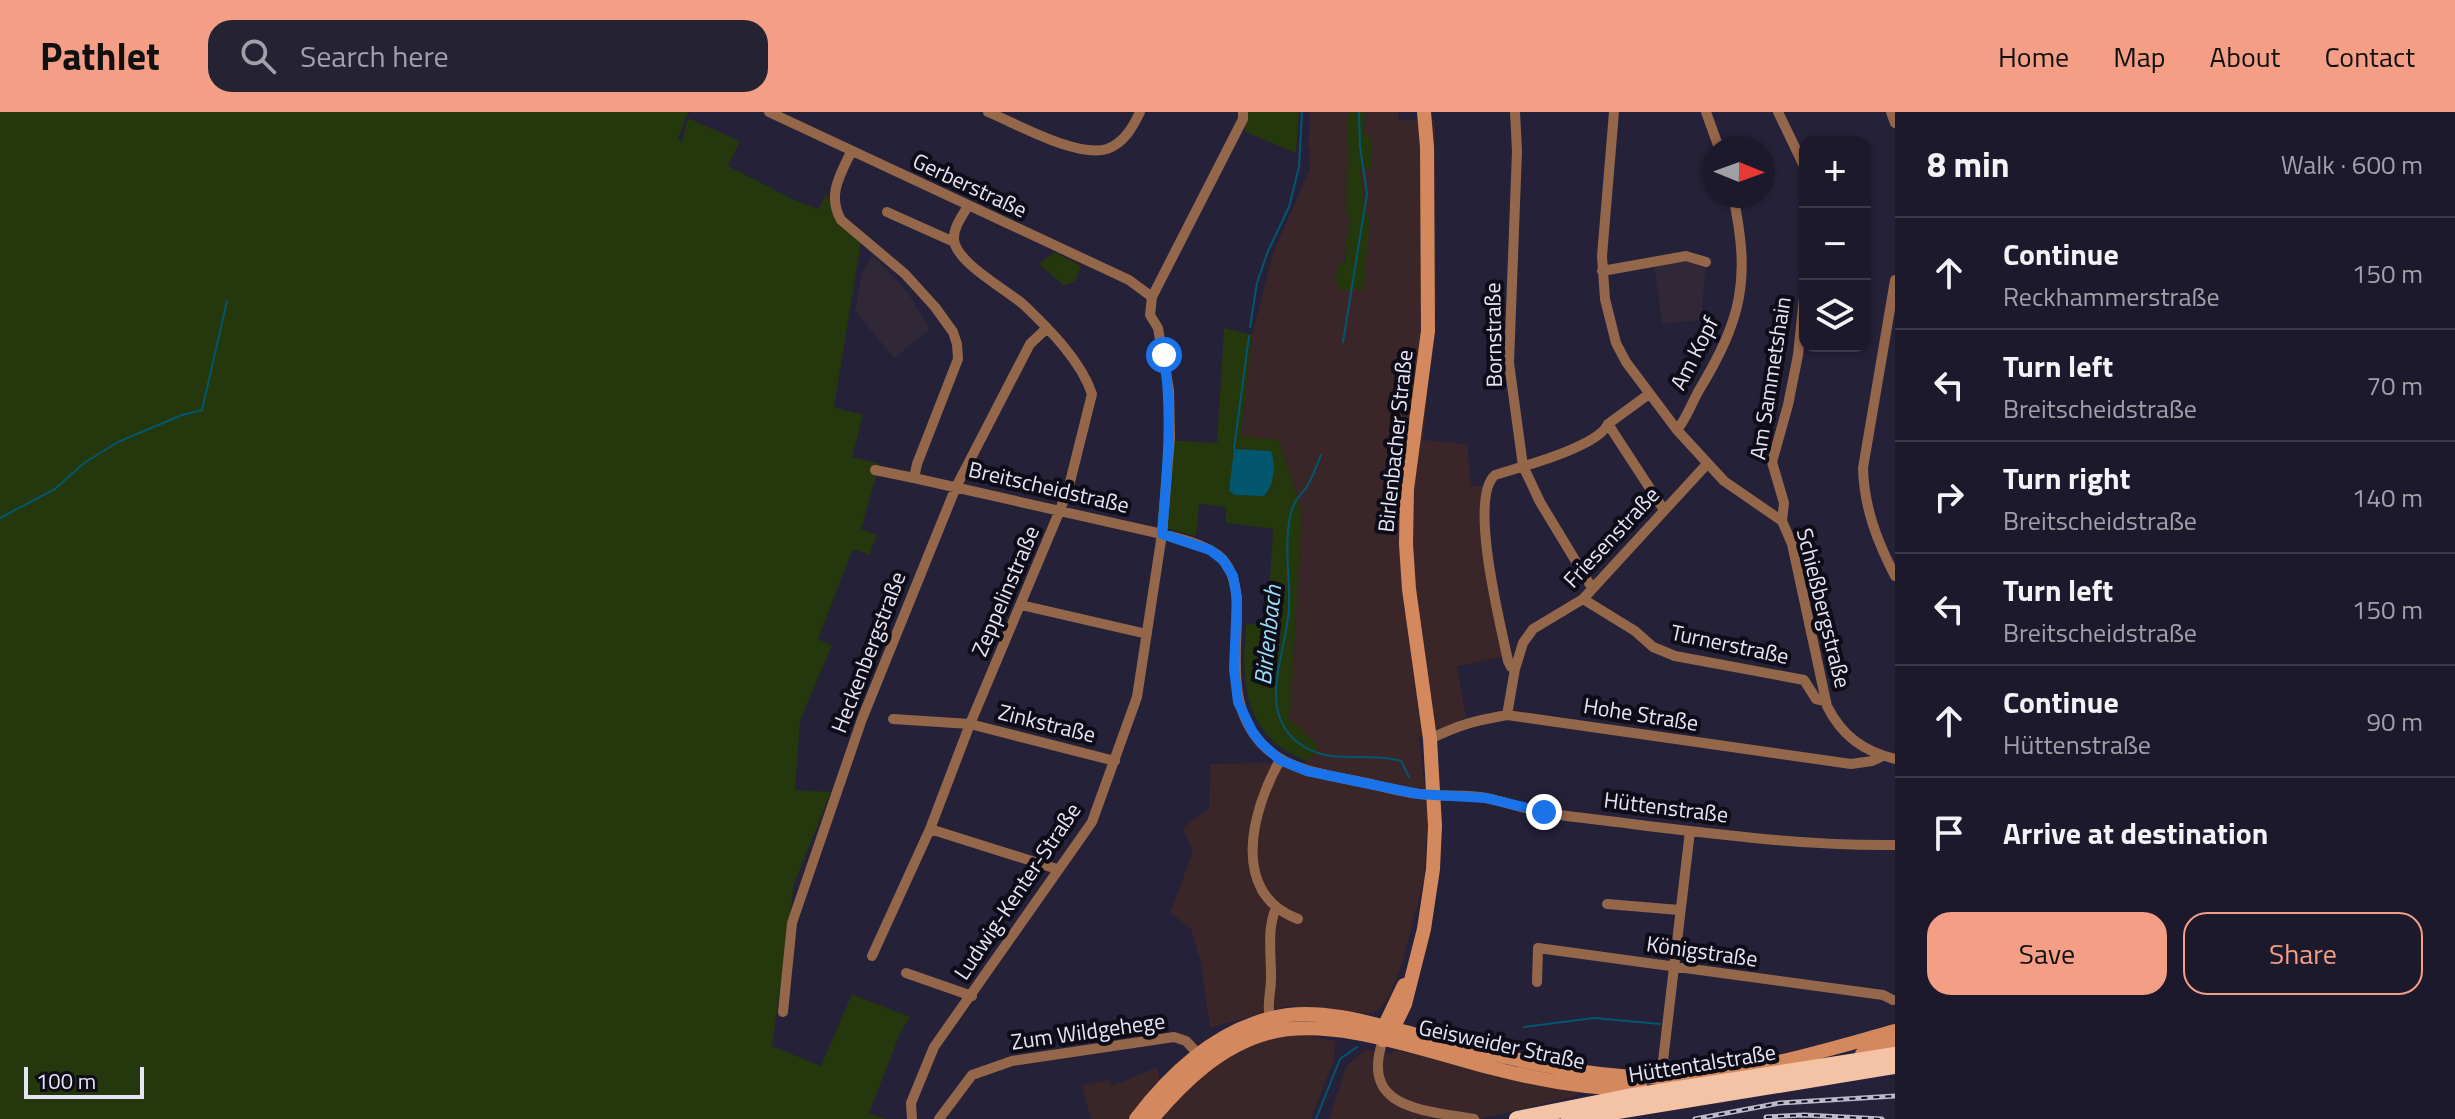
<!DOCTYPE html>
<html lang="en">
<head>
<meta charset="utf-8">
<style>
  :root { --surface:#1b192b; --page:#242233; --text:#f1f3f6; --muted:#a0a0a9; --line:#393847; --accent:#f49e86 }
  body { margin:0; font-family:"Titillium Web",sans-serif; background:var(--page); color:var(--text) }
  .controls { position:absolute; right:24px; top:24px; display:grid; overflow:hidden; border-radius:16px; box-shadow:0 2px 6px #0004 }
  .controls button { width:72px; height:72px; display:grid; place-items:center; padding:0; border:0; border-bottom:2px solid var(--line); background:var(--surface); color:var(--text); font:40px sans-serif }
  .compass { position:absolute; left:1703px; top:24px; width:72px; height:72px; border-radius:50%; background:var(--surface); box-shadow:0 2px 6px #0004; rotate:91deg }
  .scale { position:absolute; left:24px; bottom:20px; width:120px; box-sizing:border-box; padding-left:8px; border:4px solid #e6e5f6; border-top:0; font-size:22px; line-height:28px; white-space:nowrap; color:#e6e5f6; -webkit-text-stroke:6px #0e0c17; paint-order:stroke }
  .stop { position:absolute; width:24px; height:24px; margin:-18px; border:6px solid #1a73e8; border-radius:50%; background:#fff }
  .stop.end { background:#1a73e8; border-color:#fff; box-shadow:0 2px 8px #0008 }
  .list { margin:0; padding:0; list-style:none }
  h2 { display:flex; justify-content:space-between; align-items:center; height:104px; margin:0; padding:0 32px; font-size:34px }
  h2 small { font-size:26px; font-weight:400; color:var(--muted) }
  .list li { display:grid; grid-template-columns:52px 1fr auto; gap:24px; align-items:center; box-sizing:border-box; height:112px; padding:0 32px; border-top:2px solid var(--line) }
  .list b { display:block; font-size:30px; white-space:nowrap }
  .list p { margin:0; font-size:26px; white-space:nowrap; color:var(--muted) }
  .list em { font-size:26px; font-style:normal; color:var(--muted) }
  .actions { display:flex; gap:16px; padding:24px 32px }
  .actions a { flex:1; padding:18px 0; border:2px solid var(--accent); border-radius:24px; text-align:center; font-size:28px; color:var(--accent) }
  .actions .main { background:var(--accent); color:#111 }
  .icon { flex:none; width:44px; height:44px; fill:none; stroke:currentColor; stroke-width:2; stroke-linecap:round; stroke-linejoin:round }
  .map { position:relative; flex:none; width:1895px; height:1007px; overflow:hidden }
  header { display:flex; align-items:center; gap:48px; box-sizing:border-box; height:112px; padding:0 40px; background:var(--accent); color:#111 }
  header strong { font-size:38px }
  nav { display:flex; gap:44px; margin-inline-start:auto; font-size:28px }
  .search { width:560px; height:72px; background:var(--page); display:flex; align-items:center; gap:20px; box-sizing:border-box; padding:0 28px; border-radius:24px; color:var(--muted); font-size:30px }
  main { display:flex }
  aside { flex:1; background:var(--surface) }
  .map>svg:first-child { display:block }
  .commercial { fill:#3a2629 }
  .education { fill:#312837 }
  .green { fill:#24370d }
  .water { fill:#02576f }
  .lines { fill:none; stroke-linecap:round; stroke-linejoin:round }
  .stream { stroke:#02576f; stroke-width:2 }
  .minor { stroke:#94664a; stroke-width:10 }
  .secondary { stroke:#d3895d; stroke-width:14 }
  .trunk { stroke:#f4c2a5; stroke-width:16 }
  .rail-casing { stroke:#bbbacc; stroke-width:5 }
  .rail { stroke:#0e0c17; stroke-width:2; stroke-dasharray:6; stroke-linecap:butt }
  .trunk-bridge { stroke:#f4c2a5; stroke-width:16 }
  .route { stroke:#1a73e8; stroke-width:10 }
  .labels { text-anchor:middle; stroke-width:8; stroke-linejoin:round; paint-order:stroke }
  .street-label { font-size:22px; fill:#e6e5f6; stroke:#0e0c17 }
  .water-label { font-size:24px; font-style:italic; fill:#9bdefa; stroke:#0e0c17 }
</style>
</head>
<body>
<header>
<strong>Pathlet</strong>
<div class="search"><svg class="icon" aria-label="search" viewBox="0 0 24 24"><circle cx="10" cy="10" r="6"/><path d="M15 15l6 6"/></svg>Search here</div>
<nav><a>Home</a><a>Map</a><a>About</a><a>Contact</a></nav>
</header>
<main>
<div class="map">
<svg width="1895" height="1007" viewBox="0 0 1895 1007">
  <rect width="100%" height="100%" fill="#242139"/>
  <path class="commercial" d="M 1310,0 L 1361,0 L 1348,2 L 1346,103 L 1350,104 L 1340,178 L 1364,177 L 1367,104 L 1360,56 L 1372,57 L 1364,23 L 1365,0 L 1398,0 L 1399,8 L 1435,7 L 1436,194 L 1423,328 L 1467,332 L 1471,374 L 1485,374 L 1503,545 L 1457,554 L 1466,606 L 1419,625 L 1428,701 L 1424,768 L 1402,852 L 1390,882 L 1381,896 L 1373,901 L 1365,901 L 1287,894 L 1210,916 L 1201,851 L 1191,817 L 1170,801 L 1193,740 L 1183,716 L 1209,696 L 1210,652 L 1307,650 L 1318,634 L 1290,607 L 1302,399 L 1279,328 L 1241,324 L 1252,223 L 1273,141 L 1310,57 L 1310,36 L 1308,35 Z
    M 1300,922 L 1336,929 L 1333,951 L 1311,1007 L 1162,1007 L 1186,977 L 1238,937 L 1264,928 Z
    M 1365,938 L 1391,942 L 1395,938 L 1585,978 L 1573,985 L 1480,1007 L 1329,1007 L 1346,955 Z
    M 1158,955 L 1159,968 L 1128,1007 L 1091,1007 L 1082,973 L 1110,968 L 1112,974 Z"/>
  <path class="education" d="M 873,143 L 908,181 L 930,217 L 894,246 L 855,199 L 862,161 Z
    M 1678,148 L 1706,152 L 1701,208 L 1662,212 L 1654,153 Z"/>
  <path class="green" d="M 0,0 L 688,0 L 678,26 L 682,30 L 688,6 L 740,29 L 728,54 L 794,88 L 818,97 L 826,83 L 838,94 L 861,130 L 834,295 L 863,303 L 852,345 L 880,352 L 861,417 L 877,423 L 869,443 L 853,437 L 818,527 L 832,533 L 800,609 L 795,678 L 831,680 L 794,772 L 772,934 L 821,954 L 852,882 L 910,905 L 901,919 L 869,1001 L 886,1007 L 0,1007 Z
    M 1242,0 L 1299,0 L 1296,41 L 1245,20 Z
    M 1365,0 L 1364,22 L 1371,25 L 1372,57 L 1360,57 L 1367,103 L 1370,104 L 1364,178 L 1340,178 L 1335,169 L 1338,152 L 1344,152 L 1347,136 L 1345,135 L 1350,105 L 1346,103 L 1348,1 Z
    M 1055,140 L 1081,154 L 1075,170 L 1063,173 L 1039,152 Z
    M 1224,216 L 1252,223 L 1241,324 L 1279,328 L 1302,399 L 1290,607 L 1319,634 L 1307,650 C 1296,644 1283,638 1274,630 C 1240,598 1243,555 1246,512 L 1267,512 L 1273,417 L 1226,411 L 1226,395 L 1199,392 L 1196,424 L 1157,414 L 1164,328 L 1217,331 Z"/>
  <path class="water" d="M 1234,337 L 1271,339 C 1276,352 1274,374 1264,384 L 1235,383 L 1229,379 Z"/>
  <g class="lines">
    <path class="stream" d="M 1250,215 L 1257,171 L 1268,139 L 1289,95 L 1299,55 L 1302,0
      M 1343,230 L 1367,82 L 1360,34 L 1359,0
      M 1234,337 L 1249,224
      M 1321,343 C 1317,352 1314,362 1309,371 C 1304,380 1295,387 1292,397 C 1283,427 1290,464 1289,495 C 1288,539 1254,599 1300,632 C 1330,654 1367,639 1401,649 L 1409,665
      M 0,406 L 55,377 L 84,351 L 118,330 L 182,303 L 202,298 L 227,189
      M 1524,915 L 1594,906 L 1660,912
      M 1316,1007 L 1340,947 L 1357,935"/>
    <path class="minor" d="M 769,0 L 1129,168 L 1152,185
      M 988,0 C 1017,12 1077,46 1107,37 C 1124,31 1133,15 1140,0
      M 1515,0 L 1517,39 L 1509,251 L 1523,354 L 1540,390 L 1592,476
      M 1614,0 L 1602,144 L 1605,187 L 1616,231 L 1626,250 L 1677,318 L 1724,369 L 1782,409 L 1792,432 L 1827,594 C 1842,624 1863,639 1895,647
      M 1706,0 L 1719,36
      M 1778,0 L 1805,56
      M 1891,0 L 1895,11
      M 851,40 C 840,63 827,83 841,108 L 905,162 L 935,195 L 953,220 L 957,232 L 958,247 L 917,352 L 914,366 L 1162,422 C 1181,427 1201,431 1218,443 C 1262,479 1208,574 1261,631 C 1287,660 1330,663 1366,671 C 1384,675 1402,680 1420,682 C 1442,685 1464,682 1486,686 C 1506,690 1525,697 1545,701 C 1579,706 1613,709 1647,714 C 1730,724 1812,734 1895,733
      M 887,100 L 954,130
      M 1602,159 L 1686,144 L 1706,150
      M 1895,168 L 1863,356 C 1864,395 1877,429 1895,464
      M 1608,312 L 1664,398
      M 1677,318 C 1686,307 1691,293 1698,280 C 1742,207 1751,168 1733,84
      M 875,358 L 914,366
      M 1782,409 L 1784,391 L 1772,350 L 1788,293 L 1798,243 L 1805,175
      M 1583,487 L 1635,519 L 1653,535 L 1675,544 L 1804,568 L 1816,587 L 1825,589
      M 1021,493 L 1147,522
      M 1515,557 L 1523,531 L 1533,517 L 1583,487 L 1707,352
      M 1507,603 L 1515,557 L 1511,555 L 1508,549 C 1501,514 1468,386 1495,363 C 1520,355 1598,335 1608,312 L 1649,282
      M 893,607 L 970,612 L 1115,649
      M 1430,627 C 1461,612 1474,609 1507,603 L 1851,652 L 1872,649 L 1883,644
      M 1280,648 C 1252,698 1229,781 1298,807
      M 930,717 L 1057,757
      M 1607,792 L 1679,798
      M 872,844 L 930,717 L 970,612 L 1060,398 L 1069,374 L 1092,282 C 1081,249 1050,218 1025,194 C 1009,179 956,151 954,128 C 953,116 962,104 968,94
      M 906,861 L 972,884
      M 1537,870 L 1538,836 L 1883,883 L 1893,888
      M 783,900 L 792,811 L 862,607 L 956,375 L 1030,232 L 1047,216
      M 1270,907 C 1266,890 1272,879 1271,862 C 1271,841 1267,816 1276,796
      M 1383,928 C 1359,998 1425,998 1474,1007
      M 1661,966 L 1690,719
      M 912,1007 L 911,991 L 934,935 L 1092,710 L 1137,585 L 1162,422 L 1170,325 L 1169,278 L 1158,216 L 1150,203 L 1152,185 L 1243,7 L 1243,0
      M 939,1007 L 972,963 L 1012,949 L 1174,925 L 1186,929 L 1203,947"/>
    <path class="secondary" d="M 1384,924 L 1384,915 L 1404,873
      M 1383,928 L 1393,917 L 1405,892 L 1424,817 L 1433,757 L 1435,714 L 1430,627 L 1409,477 L 1406,432 L 1407,377 L 1428,219 L 1427,35 L 1424,0
      M 1862,942 L 1895,933
      M 1136,1007 C 1173,958 1224,912 1288,903 C 1329,898 1373,912 1413,922 C 1482,939 1551,959 1621,964 C 1720,972 1801,945 1895,919
      M 1152,1007 C 1183,970 1220,934 1268,921 C 1334,903 1431,941 1496,957 C 1543,969 1593,977 1642,978"/>
    <path class="trunk" d="M 1569,1007 L 1895,954"/>
    <g class="rail-casing">
      <path id="rail" d="M 1766,1005 L 1804,1003 L 1882,1007
        M 1695,1007 L 1780,991 L 1895,984"/>
    </g>
    <use href="#rail" class="rail"/>
    <path class="trunk-bridge" d="M 1517,1007 L 1627,985 L 1895,943"/>
  </g>
  <g class="lines">
    <path class="route" d="M 1164,243 C 1173,303 1167,361 1162,422 L 1210,438 L 1223,448 L 1233,464 L 1237,486 L 1234,557 L 1238,590 L 1252,619 L 1261,631 L 1280,648 L 1307,659 L 1418,682 L 1486,686 L 1544,700"/>
  </g>
  <g class="labels">
    <g class="street-label">
      <text transform="translate(970 73) rotate(25)" y="8">Gerberstraße</text>
      <text transform="translate(1493 223) rotate(-91)" y="8">Bornstraße</text>
      <text transform="translate(1694 241) rotate(-63)" y="8">Am Kopf</text>
      <text transform="translate(1770 266) rotate(-81)" y="8">Am Sammetshain</text>
      <text transform="translate(1395 329) rotate(-84)" y="8">Birlenbacher Straße</text>
      <text transform="translate(1049 375) rotate(13)" y="8">Breitscheidstraße</text>
      <text transform="translate(1611 425) rotate(-47)" y="8">Friesenstraße</text>
      <text transform="translate(1005 479) rotate(-67)" y="8">Zeppelinstraße</text>
      <text transform="translate(1824 496) rotate(76)" y="8">Schießbergstraße</text>
      <text transform="translate(1730 532) rotate(12)" y="8">Turnerstraße</text>
      <text transform="translate(868 540) rotate(-69)" y="8">Heckenbergstraße</text>
      <text transform="translate(1641 602) rotate(9)" y="8">Hohe Straße</text>
      <text transform="translate(1047 611) rotate(14)" y="8">Zinkstraße</text>
      <text transform="translate(1666 695) rotate(7)" y="8">Hüttenstraße</text>
      <text transform="translate(1017 779) rotate(-56)" y="8">Ludwig-Kenter-Straße</text>
      <text transform="translate(1702 839) rotate(8)" y="8">Königstraße</text>
      <text transform="translate(1088 919) rotate(-8)" y="8">Zum Wildgehege</text>
      <text transform="translate(1502 932) rotate(12)" y="8">Geisweider Straße</text>
      <text transform="translate(1702 951) rotate(-9)" y="8">Hüttentalstraße</text>
    </g>
    <g class="water-label">
      <text transform="translate(1268 523) rotate(-84)" y="8">Birlenbach</text>
    </g>
  </g>
</svg>
<div class="controls">
<button>+</button>
<button>−</button>
<button><svg class="icon" aria-label="layers" viewBox="0 0 24 24"><path d="M12 4l9 5-9 5-9-5zM3 14l9 5 9-5"/></svg></button>
</div>
<svg class="compass" viewBox="-18 -18 36 36"><path d="M0-13l5 13h-10z" fill="#e53935"/><path d="M0 13l5-13h-10z" fill="#a0a0a9"/></svg>
<div class="scale">100 m</div>
<div class="stop" style="left:1164px;top:243px"></div>
<div class="stop end" style="left:1544px;top:700px"></div>
</div>
<aside>
<h2>8 min<small>Walk · 600 m</small></h2>
<ul class="list">
<li><svg class="icon" aria-label="ahead" viewBox="0 0 24 24"><path d="M12 20V5M6 11l6-6 6 6"/></svg><div><b>Continue</b><p>Reckhammerstraße</p></div><em>150 m</em></li>
<li><svg class="icon" aria-label="left" viewBox="0 0 24 24"><path d="M17 20v-9H6M10 6l-5 5 5 5"/></svg><div><b>Turn left</b><p>Breitscheidstraße</p></div><em>70 m</em></li>
<li><svg class="icon" aria-label="right" viewBox="0 0 24 24"><path d="M7 20v-9h11M14 6l5 5-5 5"/></svg><div><b>Turn right</b><p>Breitscheidstraße</p></div><em>140 m</em></li>
<li><svg class="icon" aria-label="left" viewBox="0 0 24 24"><path d="M17 20v-9H6M10 6l-5 5 5 5"/></svg><div><b>Turn left</b><p>Breitscheidstraße</p></div><em>150 m</em></li>
<li><svg class="icon" aria-label="ahead" viewBox="0 0 24 24"><path d="M12 20V5M6 11l6-6 6 6"/></svg><div><b>Continue</b><p>Hüttenstraße</p></div><em>90 m</em></li>
<li><svg class="icon" aria-label="arrive" viewBox="0 0 24 24"><path d="M6 21V4h12l-3 4 3 4H6"/></svg><div><b>Arrive at destination</b></div></li>
</ul>
<div class="actions"><a class="main">Save</a><a>Share</a></div>
</aside>
</main>
</body>
</html>
